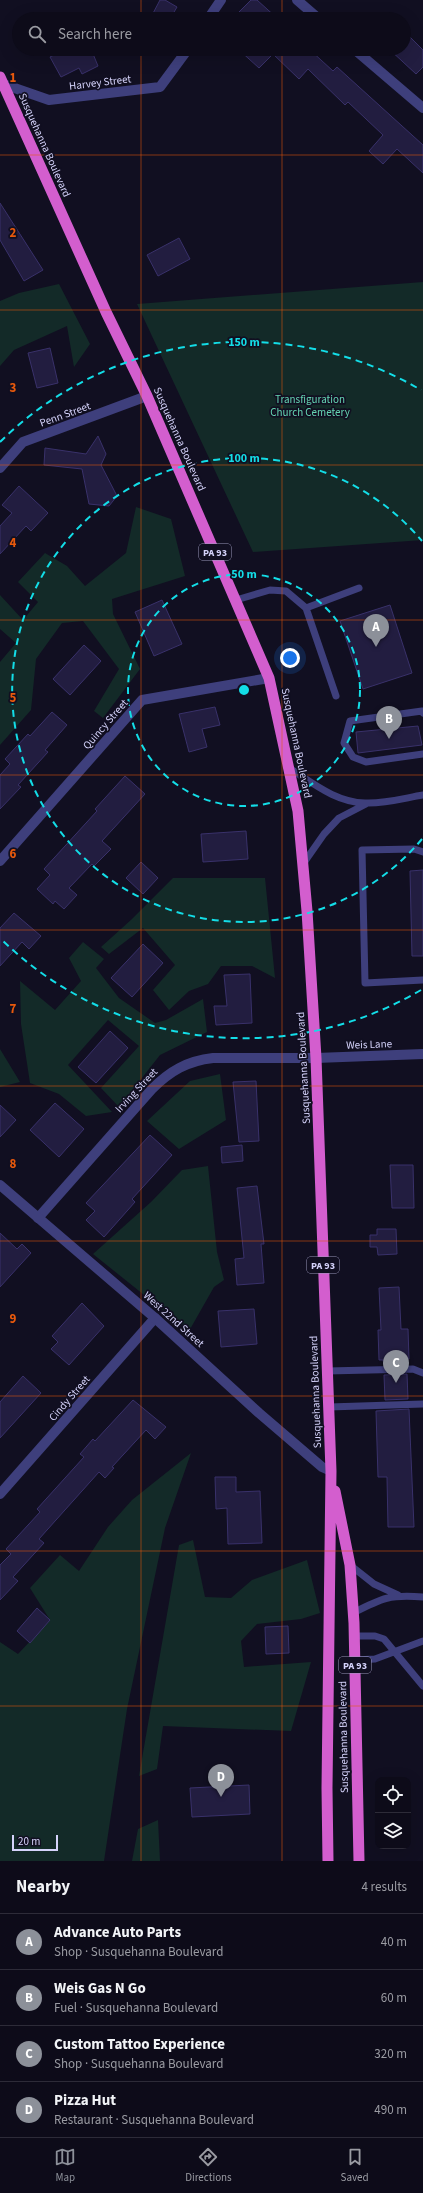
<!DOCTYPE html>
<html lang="en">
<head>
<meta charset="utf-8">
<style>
  :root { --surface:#0d0b19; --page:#1b1926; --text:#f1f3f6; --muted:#9a9ba2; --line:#2d2b38; --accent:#8c9099 }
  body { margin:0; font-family:"Source Sans 3",sans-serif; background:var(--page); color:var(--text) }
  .controls { position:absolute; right:12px; bottom:12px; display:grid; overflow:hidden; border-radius:8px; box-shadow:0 4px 16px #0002 }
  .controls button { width:36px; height:36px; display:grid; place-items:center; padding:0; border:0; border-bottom:1px solid var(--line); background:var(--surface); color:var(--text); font:20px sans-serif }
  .scale { position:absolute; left:12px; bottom:10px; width:46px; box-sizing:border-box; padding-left:4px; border:2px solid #d5d3fb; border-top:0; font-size:11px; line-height:14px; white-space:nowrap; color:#d5d3fb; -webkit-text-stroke:3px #110f21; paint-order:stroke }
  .you { position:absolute; left:290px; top:658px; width:14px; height:14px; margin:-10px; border:3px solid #fff; border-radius:50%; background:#1a73e8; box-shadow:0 0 0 6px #1a73e833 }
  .badge { display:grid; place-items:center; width:26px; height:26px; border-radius:50%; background:var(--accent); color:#fff; font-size:13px; font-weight:700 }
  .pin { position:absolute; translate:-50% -33px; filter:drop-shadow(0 1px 2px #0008) }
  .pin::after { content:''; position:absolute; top:21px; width:14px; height:12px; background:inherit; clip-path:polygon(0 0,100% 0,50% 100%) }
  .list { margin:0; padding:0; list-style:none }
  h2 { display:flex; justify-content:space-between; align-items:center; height:52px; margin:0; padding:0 16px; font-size:17px }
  h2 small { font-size:13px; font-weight:400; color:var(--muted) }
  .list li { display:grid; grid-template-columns:26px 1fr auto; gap:12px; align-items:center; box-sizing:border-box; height:56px; padding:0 16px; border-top:1px solid var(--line) }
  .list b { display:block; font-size:15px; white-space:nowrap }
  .list p { margin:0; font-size:13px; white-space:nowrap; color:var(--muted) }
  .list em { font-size:13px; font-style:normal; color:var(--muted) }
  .icon { flex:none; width:22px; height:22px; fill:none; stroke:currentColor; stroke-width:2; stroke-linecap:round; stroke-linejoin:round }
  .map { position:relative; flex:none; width:423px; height:1861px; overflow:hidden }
  .search { position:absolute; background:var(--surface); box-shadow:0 4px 16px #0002; left:12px; right:12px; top:12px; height:44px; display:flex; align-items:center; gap:10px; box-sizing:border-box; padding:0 14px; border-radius:22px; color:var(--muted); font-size:15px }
  .sheet { height:276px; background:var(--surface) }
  nav { display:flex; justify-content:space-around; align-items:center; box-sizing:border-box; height:56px; border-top:1px solid var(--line); background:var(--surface); font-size:11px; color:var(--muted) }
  nav a { display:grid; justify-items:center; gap:2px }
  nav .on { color:var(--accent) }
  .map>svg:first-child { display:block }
  .green { fill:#132a28 }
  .building { fill:#221d40; stroke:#39316a }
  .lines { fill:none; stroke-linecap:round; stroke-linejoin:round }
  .service { stroke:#3e3f7c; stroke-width:7 }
  .minor { stroke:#3e3f7c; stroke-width:10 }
  .tertiary { stroke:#3e3f7c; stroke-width:10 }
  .trunk { stroke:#d35ece; stroke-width:11 }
  .grid { fill:none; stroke:#e8590c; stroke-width:1; stroke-opacity:0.55 }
  .ring { fill:none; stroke:#13dde7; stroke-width:2; stroke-dasharray:7 5 }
  .labels { text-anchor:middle; stroke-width:3.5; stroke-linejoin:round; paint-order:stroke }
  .shield { fill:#110f21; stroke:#9a98ba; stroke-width:1 }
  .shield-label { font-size:10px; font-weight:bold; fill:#d5d3fb }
  .street-label { font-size:11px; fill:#d5d3fb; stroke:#110f21 }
  .park-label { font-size:11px; fill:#65d5b3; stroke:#110f21 }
  .grid-label { font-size:13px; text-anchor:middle; font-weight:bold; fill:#e8590c; stroke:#110f21; stroke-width:3.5; stroke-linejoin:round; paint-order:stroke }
  .centre { fill:#13dde7; stroke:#110f21; stroke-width:2 }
  .ring-label { font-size:12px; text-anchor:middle; font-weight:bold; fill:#13dde7; stroke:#110f21; stroke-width:3.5; stroke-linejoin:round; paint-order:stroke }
</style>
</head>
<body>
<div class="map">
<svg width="423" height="1861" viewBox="0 0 423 1861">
  <rect width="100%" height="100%" fill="#110f21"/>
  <path class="green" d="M 423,282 L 423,540 L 253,552 L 137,304 Z
    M 59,284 L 90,344 L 74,367 L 67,326 L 14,350 L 0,366 L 0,301 L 19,293 Z
    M 136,507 L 171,519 L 185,576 L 112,599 L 113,614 L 140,669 L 103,718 L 94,711 L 119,669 L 83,621 L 62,623 L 36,659 L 31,710 L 0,745 L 0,662 L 16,643 L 0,629 L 0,595 L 23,620 L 38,602 L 18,582 L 45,553 L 67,566 L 85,586 L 126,553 Z
    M 173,878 L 265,878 L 275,978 L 252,966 L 221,966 L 208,984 L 189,991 L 169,1010 L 153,990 L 175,965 L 143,928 L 109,954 L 101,947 L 132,919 Z
    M 83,942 L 104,959 L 96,968 L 119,998 L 155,1023 L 166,1020 L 203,999 L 207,1032 L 160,1055 L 119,1107 L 101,1088 L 139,1046 L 108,1020 L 68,1065 L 112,1112 L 86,1116 L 59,1094 L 30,1083 L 21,1024 L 20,981 L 55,1010 L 81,981 L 69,958 Z
    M 0,1049 L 20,1082 L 0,1087 Z
    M 220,1074 L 226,1120 L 179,1149 L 147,1121 L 190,1081 Z
    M 208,1166 L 217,1252 L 224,1280 L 214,1287 L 189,1331 L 93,1254 L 151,1202 L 182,1170 Z
    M 191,1453 L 165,1528 L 127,1709 L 104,1861 L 0,1861 L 0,1642 L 18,1654 L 50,1620 L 30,1588 L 60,1555 L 79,1571 L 108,1527 L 132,1500 Z
    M 193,1540 L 205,1597 L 231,1598 L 252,1580 L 307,1560 L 320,1613 L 301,1619 L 257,1624 L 241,1641 L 244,1667 L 311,1662 L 291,1731 L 163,1726 L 157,1769 L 139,1776 L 179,1545 Z
    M 158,1820 L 160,1861 L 132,1861 L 138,1829 Z"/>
  <path class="building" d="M 160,0 L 165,0 L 177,7 L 170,19 L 150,19 Z
    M 251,0 L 257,0 L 278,19 L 245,19 L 238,13 Z
    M 404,31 L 423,50 L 423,67 L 416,74 L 389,49 L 404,49 Z
    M 66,49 L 91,49 L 98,66 L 82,74 L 79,68 L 61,77 L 50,57 Z
    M 238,49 L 309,49 L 333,71 L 337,67 L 423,145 L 423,173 L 397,149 L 383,164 L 369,151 L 383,135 L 348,102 L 345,105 L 308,69 L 299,79 L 273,54 L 259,68 Z
    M 0,203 L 43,270 L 24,281 L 0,240 Z
    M 179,238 L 190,259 L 158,276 L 147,255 Z
    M 50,348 L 58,383 L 37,388 L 28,353 Z
    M 98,436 L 106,454 L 101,465 L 117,496 L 109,506 L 89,504 L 82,469 L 44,465 L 45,448 L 86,454 Z
    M 19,486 L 48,513 L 31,531 L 26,526 L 0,554 L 0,526 L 12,513 L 2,505 Z
    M 162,600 L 182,644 L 154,656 L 135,612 Z
    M 390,605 L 412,673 L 363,689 L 340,621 Z
    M 84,645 L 101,661 L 70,695 L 53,679 Z
    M 215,707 L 220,725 L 202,729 L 207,747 L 189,752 L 179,714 Z
    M 52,712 L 67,725 L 45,750 L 48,752 L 18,785 L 21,787 L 0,809 L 0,775 L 10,764 L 5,759 L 28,734 L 30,736 Z
    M 418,726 L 422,745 L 358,753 L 356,732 Z
    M 125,776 L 145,794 L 102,841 L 111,849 L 94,866 L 92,864 L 69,888 L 77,895 L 64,909 L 55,901 L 53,904 L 37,889 L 50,875 L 44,869 L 97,811 L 95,809 Z
    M 246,831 L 248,859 L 203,862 L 201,834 Z
    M 141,862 L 158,878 L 143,894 L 126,878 Z
    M 423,870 L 423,956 L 412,956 L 410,871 Z
    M 14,913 L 41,936 L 29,949 L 22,942 L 0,966 L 0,928 Z
    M 143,944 L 163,963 L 132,997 L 111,978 Z
    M 250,974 L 252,1023 L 216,1025 L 214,1006 L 227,1006 L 224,975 Z
    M 110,1031 L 128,1048 L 96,1083 L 78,1067 Z
    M 256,1081 L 259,1141 L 239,1142 L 233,1082 Z
    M 55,1103 L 84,1129 L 59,1157 L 30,1130 Z
    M 0,1105 L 16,1120 L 0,1137 Z
    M 150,1135 L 172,1155 L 132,1199 L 135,1202 L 104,1237 L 86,1220 L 95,1211 L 86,1203 Z
    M 242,1145 L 243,1161 L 222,1163 L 221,1147 Z
    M 390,1165 L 413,1165 L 414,1208 L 392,1208 Z
    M 257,1186 L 264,1244 L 261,1244 L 264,1283 L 237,1285 L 235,1259 L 244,1258 L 237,1188 Z
    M 377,1229 L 396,1229 L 397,1254 L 378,1255 L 377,1247 L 370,1247 L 370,1235 L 377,1235 Z
    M 0,1233 L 17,1249 L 22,1244 L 31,1253 L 0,1287 Z
    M 399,1287 L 401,1329 L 408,1329 L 409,1359 L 407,1359 L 407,1364 L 384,1365 L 383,1360 L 379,1360 L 378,1330 L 381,1330 L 379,1288 Z
    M 82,1303 L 104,1326 L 69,1365 L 51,1349 L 58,1342 L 52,1336 Z
    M 254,1309 L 257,1344 L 221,1347 L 218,1311 Z
    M 407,1374 L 408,1399 L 385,1400 L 384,1375 Z
    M 23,1376 L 41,1393 L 0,1438 L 0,1402 Z
    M 133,1400 L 166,1427 L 155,1439 L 146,1430 L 112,1467 L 114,1468 L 105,1478 L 99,1472 L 39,1539 L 44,1543 L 13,1577 L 18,1581 L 0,1600 L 0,1565 L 11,1554 L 6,1549 L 40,1512 L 37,1509 L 84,1457 L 80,1454 L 93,1439 L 95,1441 Z
    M 409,1409 L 414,1527 L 388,1527 L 387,1477 L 378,1477 L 376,1411 Z
    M 215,1477 L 236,1477 L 236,1492 L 260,1491 L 262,1543 L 228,1544 L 227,1508 L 216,1509 Z
    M 37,1608 L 50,1620 L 30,1643 L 17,1631 Z
    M 288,1626 L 289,1653 L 266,1654 L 265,1627 Z
    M 249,1785 L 250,1814 L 192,1817 L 190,1788 Z"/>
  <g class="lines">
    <path class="service" d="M 236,600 L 270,590 L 286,591 L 306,608 L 359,588
      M 306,608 L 336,696
      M 423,713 L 422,711 L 350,721 L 344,743 L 353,757 L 366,762 L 423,754
      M 289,768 C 313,783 335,802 365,803 C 384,804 405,798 423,795
      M 423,852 L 414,849 L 362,850 L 365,983 L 423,980
      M 303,864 L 324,834 L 339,818 L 366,804
      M 327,1371 L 413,1369 L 423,1373
      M 329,1407 L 423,1404
      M 350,1565 L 374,1584 L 398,1595
      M 353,1613 C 382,1598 391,1594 423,1597
      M 354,1636 L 375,1636 L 384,1639 L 423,1686
      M 355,1660 L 375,1659 L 423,1641"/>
    <path class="minor" d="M 297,0 L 319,19
      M 208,19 L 221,0
      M 354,49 L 423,108
      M 0,86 L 3,84 L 49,100 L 160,87 L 188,49
      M 0,468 L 23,442 L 147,396
      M 0,861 L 142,700 L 269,678
      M 38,1218 L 152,1089 C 170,1071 187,1061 213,1058 L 316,1058 L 423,1054
      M 0,1494 L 155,1318"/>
    <path class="tertiary" d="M 0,1185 L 155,1318 L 259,1413 L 322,1467 L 331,1471"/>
    <path class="trunk" d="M 0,77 L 106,312 L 147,396 L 269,678 L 298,811 L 307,911 L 316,1058 L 331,1471 L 327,1788 L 328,1861
      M 335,1491 L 350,1565 L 354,1623 L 359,1861"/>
  </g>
  <path class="grid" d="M 141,0 L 141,19M 282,0 L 282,19M 141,49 L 141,1861M 282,49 L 282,1861M 0,155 L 423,155M 0,310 L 423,310M 0,465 L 423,465M 0,620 L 423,620M 0,775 L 423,775M 0,930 L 423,930M 0,1086 L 423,1086M 0,1241 L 423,1241M 0,1396 L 423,1396M 0,1551 L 423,1551M 0,1706 L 423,1706"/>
  <g class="ring">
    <circle cx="244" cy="690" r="116"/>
    <path d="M422 839A232 232 0 1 1 422 541"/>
    <path d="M421 990A348 348 0 0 1 0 938M0 442A348 348 0 0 1 421 390"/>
  </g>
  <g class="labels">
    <g class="shield">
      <rect x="199" y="544" width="32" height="16" rx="3"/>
      <rect x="307" y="1257" width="32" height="16" rx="3"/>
      <rect x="339" y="1657" width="32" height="16" rx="3"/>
    </g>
    <g class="shield-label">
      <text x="215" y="556">PA 93</text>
      <text x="323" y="1269">PA 93</text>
      <text x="355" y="1669">PA 93</text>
    </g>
    <g class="street-label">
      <text transform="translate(100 82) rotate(-7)" y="4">Harvey Street</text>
      <text transform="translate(45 145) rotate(66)" y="4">Susquehanna Boulevard</text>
      <text transform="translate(65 414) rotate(-20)" y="4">Penn Street</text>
      <text transform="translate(180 439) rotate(66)" y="4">Susquehanna Boulevard</text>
      <text transform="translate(105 724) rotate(-49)" y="4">Quincy Street</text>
      <text transform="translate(297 743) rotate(78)" y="4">Susquehanna Boulevard</text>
      <text transform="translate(369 1044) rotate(-2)" y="4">Weis Lane</text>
      <text transform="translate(303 1068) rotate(-93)" y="4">Susquehanna Boulevard</text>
      <text transform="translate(136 1090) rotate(-47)" y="4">Irving Street</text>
      <text transform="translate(174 1319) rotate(42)" y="4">West 22nd Street</text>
      <text transform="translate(315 1392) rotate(-92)" y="4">Susquehanna Boulevard</text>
      <text transform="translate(69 1398) rotate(-49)" y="4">Cindy Street</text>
      <text transform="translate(343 1737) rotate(-91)" y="4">Susquehanna Boulevard</text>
    </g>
    <g class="park-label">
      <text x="310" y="403">Transfiguration<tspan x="310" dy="13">Church Cemetery</tspan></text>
    </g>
  </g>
  <g class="grid-label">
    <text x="13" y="82">1</text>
    <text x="13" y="237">2</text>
    <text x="13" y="392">3</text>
    <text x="13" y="547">4</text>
    <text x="13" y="702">5</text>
    <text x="13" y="858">6</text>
    <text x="13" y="1013">7</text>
    <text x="13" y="1168">8</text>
    <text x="13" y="1323">9</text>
  </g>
  <circle cx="244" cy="690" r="6" class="centre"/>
  <g class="ring-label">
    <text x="244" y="346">150 m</text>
    <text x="244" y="462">100 m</text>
    <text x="244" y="578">50 m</text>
  </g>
</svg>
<div class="controls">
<button><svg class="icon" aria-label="locate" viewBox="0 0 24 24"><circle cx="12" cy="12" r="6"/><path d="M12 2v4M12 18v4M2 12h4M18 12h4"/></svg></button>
<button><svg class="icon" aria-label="layers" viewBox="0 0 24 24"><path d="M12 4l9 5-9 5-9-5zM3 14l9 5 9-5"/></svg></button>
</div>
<div class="scale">20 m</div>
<div class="you"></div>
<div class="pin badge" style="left:376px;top:647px">A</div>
<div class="pin badge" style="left:389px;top:739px">B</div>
<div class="pin badge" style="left:396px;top:1383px">C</div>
<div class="pin badge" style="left:221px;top:1797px">D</div>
<div class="search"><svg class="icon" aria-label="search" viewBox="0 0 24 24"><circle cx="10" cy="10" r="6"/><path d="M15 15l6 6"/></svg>Search here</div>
</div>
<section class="sheet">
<h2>Nearby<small>4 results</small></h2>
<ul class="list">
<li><span class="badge">A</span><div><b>Advance Auto Parts</b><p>Shop · Susquehanna Boulevard</p></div><em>40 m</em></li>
<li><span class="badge">B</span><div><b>Weis Gas N Go</b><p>Fuel · Susquehanna Boulevard</p></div><em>60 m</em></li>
<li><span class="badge">C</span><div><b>Custom Tattoo Experience</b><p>Shop · Susquehanna Boulevard</p></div><em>320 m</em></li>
<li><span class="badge">D</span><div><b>Pizza Hut</b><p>Restaurant · Susquehanna Boulevard</p></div><em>490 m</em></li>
</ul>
</section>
<nav>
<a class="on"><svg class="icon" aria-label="map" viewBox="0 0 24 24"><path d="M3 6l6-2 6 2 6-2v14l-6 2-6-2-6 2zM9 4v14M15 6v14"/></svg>Map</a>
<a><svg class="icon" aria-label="directions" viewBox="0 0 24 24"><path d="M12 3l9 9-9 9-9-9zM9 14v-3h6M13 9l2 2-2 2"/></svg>Directions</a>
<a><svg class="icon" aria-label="saved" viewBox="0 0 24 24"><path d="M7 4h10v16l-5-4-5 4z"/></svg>Saved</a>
</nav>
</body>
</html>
